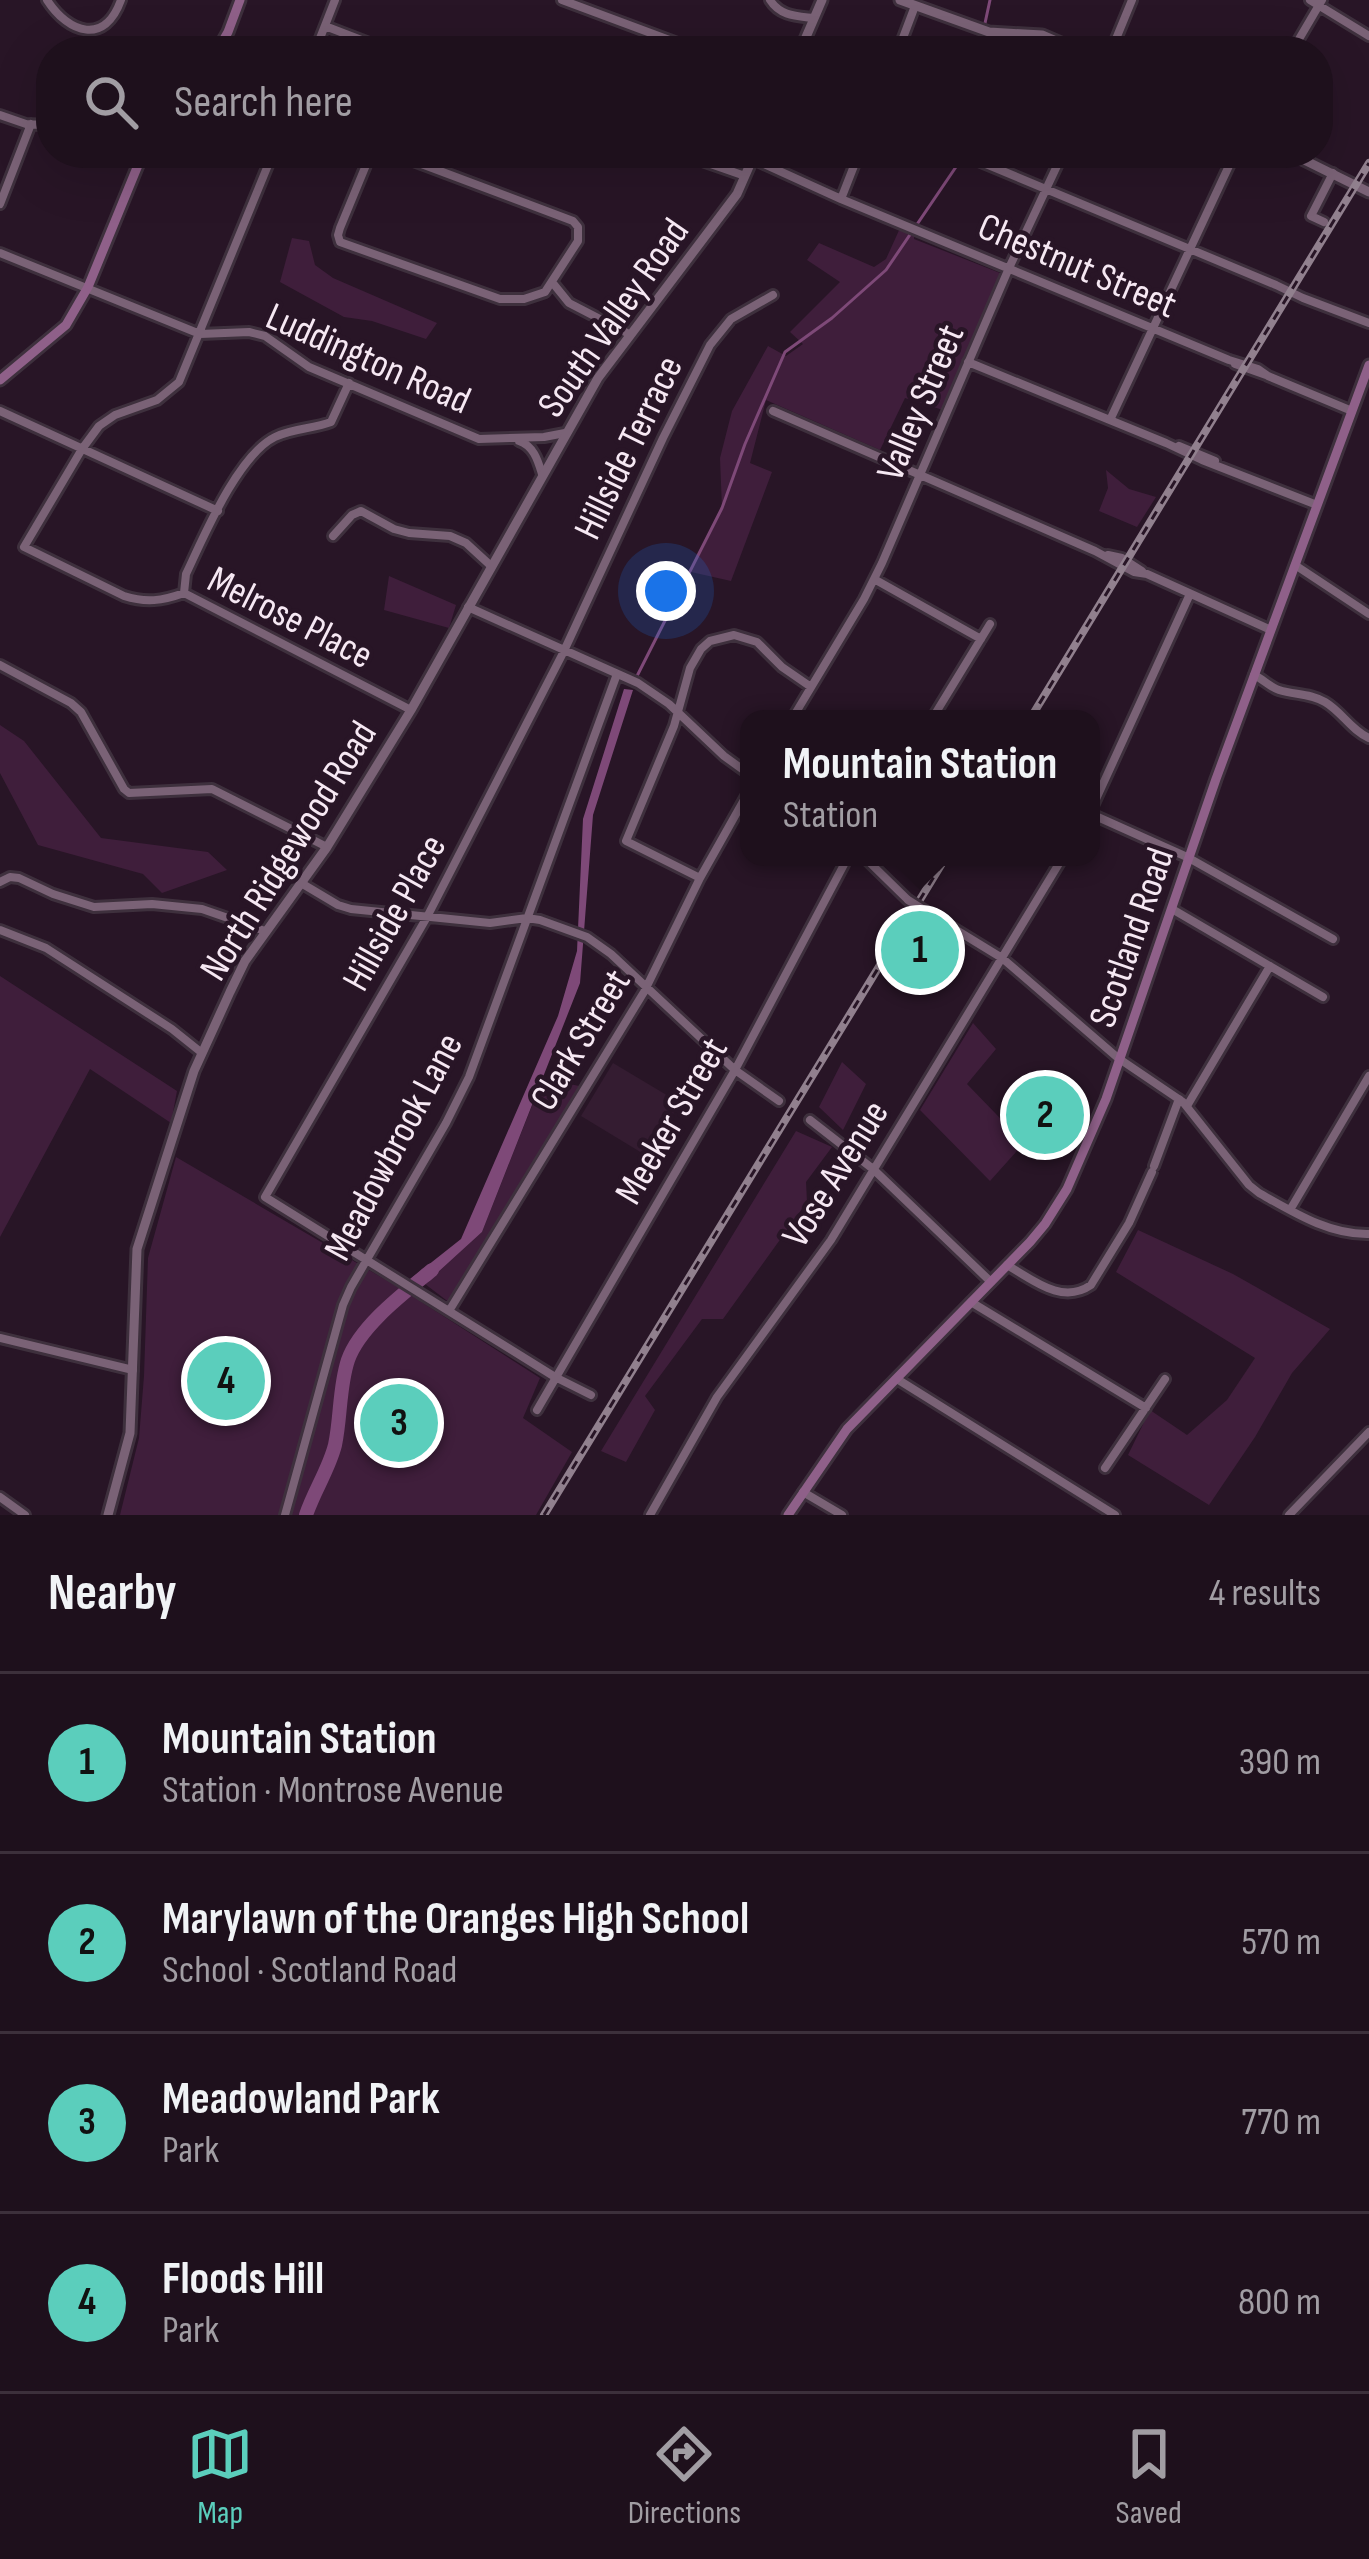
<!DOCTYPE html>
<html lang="en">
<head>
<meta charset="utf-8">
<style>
  :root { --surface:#1e101c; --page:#2b1e29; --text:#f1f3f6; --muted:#a19da3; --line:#3c303b; --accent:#5bcebc }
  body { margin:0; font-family:"Sofia Sans Condensed",sans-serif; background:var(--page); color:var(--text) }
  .you { position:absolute; left:666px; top:591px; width:42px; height:42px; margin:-30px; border:9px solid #fff; border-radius:50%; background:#1a73e8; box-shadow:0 0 0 18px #1a73e833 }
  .badge { display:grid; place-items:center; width:78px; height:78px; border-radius:50%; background:var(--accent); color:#111; font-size:39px; font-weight:700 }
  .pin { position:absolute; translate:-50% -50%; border:6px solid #fff; box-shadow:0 3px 12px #0006 }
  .popup { position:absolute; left:740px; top:710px; width:360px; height:156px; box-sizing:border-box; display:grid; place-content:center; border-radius:24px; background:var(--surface); filter:drop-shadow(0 3px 9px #0005); font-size:39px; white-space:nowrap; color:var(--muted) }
  .popup b { font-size:45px; color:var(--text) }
  .popup::after { content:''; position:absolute; left:50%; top:100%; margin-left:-24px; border:24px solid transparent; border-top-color:var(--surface) }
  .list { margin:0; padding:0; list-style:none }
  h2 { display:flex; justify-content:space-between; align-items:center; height:156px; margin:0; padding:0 48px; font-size:51px }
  h2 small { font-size:39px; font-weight:400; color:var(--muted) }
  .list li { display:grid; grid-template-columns:78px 1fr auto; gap:36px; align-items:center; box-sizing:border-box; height:180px; padding:0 48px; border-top:3px solid var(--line) }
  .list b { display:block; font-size:45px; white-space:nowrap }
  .list p { margin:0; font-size:39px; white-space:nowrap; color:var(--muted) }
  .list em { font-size:39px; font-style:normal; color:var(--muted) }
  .icon { flex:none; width:66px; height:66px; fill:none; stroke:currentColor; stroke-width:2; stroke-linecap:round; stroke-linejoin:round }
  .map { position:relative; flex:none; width:1369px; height:1515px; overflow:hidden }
  .search { position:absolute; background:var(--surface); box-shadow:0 12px 48px #0002; left:36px; right:36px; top:36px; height:132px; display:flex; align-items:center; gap:30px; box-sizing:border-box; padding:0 42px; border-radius:48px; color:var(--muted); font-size:45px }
  .sheet { height:876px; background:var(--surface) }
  nav { display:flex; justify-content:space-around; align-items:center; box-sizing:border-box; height:168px; border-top:3px solid var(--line); background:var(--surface); font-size:33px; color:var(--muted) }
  nav a { display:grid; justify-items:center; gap:6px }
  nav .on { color:var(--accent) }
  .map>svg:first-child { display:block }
  .built { fill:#341c31 }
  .green { fill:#3f1e3b }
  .water { fill:#7e4978 }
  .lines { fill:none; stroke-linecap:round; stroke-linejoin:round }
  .stream { stroke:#7e4978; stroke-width:3 }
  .river { stroke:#7e4978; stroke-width:14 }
  .minor-casing { stroke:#3e303d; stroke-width:14 }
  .tertiary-casing { stroke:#3e303d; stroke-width:15 }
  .secondary-casing { stroke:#3e303d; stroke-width:15 }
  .minor { stroke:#7a6276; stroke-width:8 }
  .tertiary { stroke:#7a6276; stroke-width:9 }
  .secondary { stroke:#8f6089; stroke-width:9 }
  .rail-casing { stroke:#91808e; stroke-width:8 }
  .rail { stroke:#281526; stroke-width:3; stroke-dasharray:9; stroke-linecap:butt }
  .minor-bridge-casing { stroke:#3e303d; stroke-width:14; stroke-linecap:butt }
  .minor-bridge { stroke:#7a6276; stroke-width:8 }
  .labels { text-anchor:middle; stroke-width:9; stroke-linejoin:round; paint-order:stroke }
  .street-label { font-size:39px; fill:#f6e8f3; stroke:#281526 }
</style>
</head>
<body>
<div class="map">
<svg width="1369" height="1515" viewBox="0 0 1369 1515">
  <rect width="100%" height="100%" fill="#281526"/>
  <path class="built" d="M 613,1063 L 680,1103 L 647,1156 L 581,1116 Z"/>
  <path class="green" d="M 901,226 L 914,232 L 914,239 L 1000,273 L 943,410 L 905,398 L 880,450 L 766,400 L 750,463 L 772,472 L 731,581 L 691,572 L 722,508 L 720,458 L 732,411 L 768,346 L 786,356 L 803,344 L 790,332 L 840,282 L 807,260 L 819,243 L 874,267 L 886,259 Z
    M 292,238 L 309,241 L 315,265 L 333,278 L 437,323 L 426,339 L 372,321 L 344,317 L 280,282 Z
    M 1106,470 L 1129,489 L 1156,497 L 1137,527 L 1099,511 L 1108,488 Z
    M 389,576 L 456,605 L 449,628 L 384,610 Z
    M 0,725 L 24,741 L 101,838 L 208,852 L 227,870 L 162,893 L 143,874 L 38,845 L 0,773 Z
    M 0,976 L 177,1091 L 171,1123 L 90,1069 L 0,1237 Z
    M 973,1023 L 996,1049 L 967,1084 L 1024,1143 L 990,1181 L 920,1110 Z
    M 842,1062 L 866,1084 L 843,1130 L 819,1107 Z
    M 543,1078 L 579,1086 L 450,1303 L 425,1284 L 482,1232 Z
    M 796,1131 L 832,1147 L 806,1182 L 807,1202 L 723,1319 L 702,1319 L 645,1396 L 655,1410 L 626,1462 L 601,1451 Z
    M 176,1157 L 398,1287 L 540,1378 L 523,1418 L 572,1452 L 536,1515 L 120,1515 L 139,1438 L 144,1376 L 148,1258 Z
    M 1138,1230 L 1233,1274 L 1330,1329 L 1292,1373 L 1255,1437 L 1209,1505 L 1128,1455 L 1150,1410 L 1187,1435 L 1227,1400 L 1255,1358 L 1116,1272 Z"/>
  <path class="water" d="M 624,689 L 633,690 L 593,815 L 580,983 L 482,1232 L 425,1284 L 413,1277 L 461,1239 L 558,1016 L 577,951 L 583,819 Z"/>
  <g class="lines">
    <path class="stream" d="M 979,51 L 990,0
      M 636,678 L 722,508 L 745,444 L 785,352 L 832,318 L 886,270 L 960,161 L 961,153"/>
    <path class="river" d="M 306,1515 C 314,1491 329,1469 335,1445 C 341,1417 339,1387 348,1360 C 360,1326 404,1293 432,1270"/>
    <g class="minor-casing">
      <path id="minor" d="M 47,0 C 69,34 105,45 121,0
        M 562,0 L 699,51
        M 770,0 C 780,16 796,16 813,18
        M 1310,0 L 1369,36
        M 325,26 L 390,51
        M 315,51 L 335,0
        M 898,51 L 915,6
        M 1111,51 L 1132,0
        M 1292,51 L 1322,0
        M 0,115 L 26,124 L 51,125
        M 273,153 L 179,382 L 157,400 L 115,415 L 99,426 L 82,449 L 24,547 L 124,596 C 146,603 162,601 184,593 L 411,710
        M 371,153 L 340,228 L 338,235 L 340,242 L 500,299 L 524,299 L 545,292 L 578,241 L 578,227 L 573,221 L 392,153
        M 679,153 L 745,176
        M 969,157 L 1276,285 L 1303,298 L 1369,323
        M 753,159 L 841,199 L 1229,360 L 1258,369 L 1268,376 L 1352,411
        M 841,199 L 859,153
        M 0,204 L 31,124
        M 1324,222 L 1311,216 L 1333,173
        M 0,253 L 200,334 L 249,332 L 265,336 L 309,367 L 479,439 L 544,437 L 565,433
        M 552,282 L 569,303 L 629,334
        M 968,362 L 1166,443 L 1202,460 L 1317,505
        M 1235,364 L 1266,375
        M 0,411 L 218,511
        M 773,411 L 1095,551 L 1134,572 L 1147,574 L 1271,630
        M 1110,420 L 1235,153
        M 519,441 C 534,446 538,461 542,474
        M 1179,446 L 1215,461
        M 333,536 L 352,515 L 361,511 L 394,529 L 409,533 L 450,536 L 466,543 L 490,565
        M 1108,555 L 1122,558 L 1142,571
        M 1295,565 L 1369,614
        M 874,579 L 981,639
        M 184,593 L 186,574 C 204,536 238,455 275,437 C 293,428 313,429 331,422 L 349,383
        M 468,607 L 638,683 L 669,704 L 724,756 L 749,774
        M 0,665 L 71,703 L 81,712 L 124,789 L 129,793 L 212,789 L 327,847
        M 1254,675 C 1263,679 1270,687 1279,690 C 1295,695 1310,693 1325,702 C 1342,712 1351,730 1369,738
        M 792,719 L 864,599 L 882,563 L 1009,268 L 1063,153
        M 932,719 L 990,624
        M 1091,810 L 1190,594
        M 1091,814 L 1187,857 L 1333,939
        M 864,857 L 908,900
        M 700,878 L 626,841 L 674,726 L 690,668 L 701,649 L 710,641 L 734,635 L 757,642 L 782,667 L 811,687
        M 0,882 L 10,877 L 19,878 L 53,894 L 94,907 L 152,904 L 202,909 L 265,931
        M 301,883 L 338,905 L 351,909 L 490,923 L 527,918 L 540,920 L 587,937 L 611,954 L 735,1070 L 779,1101
        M 1172,909 L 1323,997
        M 935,917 L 1002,958 L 1118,1058 L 1183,1102 L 1249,1185 L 1259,1193 C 1293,1212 1329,1235 1369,1234
        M 0,930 L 46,948 L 172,1029 L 202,1053
        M 1187,1106 L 1270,966
        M 810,1120 L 873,1169 L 991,1282
        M 1154,1166 L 1179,1099
        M 1290,1210 L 1369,1076
        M 1007,1265 C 1033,1280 1062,1305 1091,1285 L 1129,1223 L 1152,1172
        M 971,1302 L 1146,1408
        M 449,1311 L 644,992 L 700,878 L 749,791
        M 0,1338 L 133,1370
        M 897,1379 L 1115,1515
        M 591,1395 L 555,1377 L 265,1197 L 427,917 L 563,653 L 663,438 L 710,345 L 731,319 L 773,295
        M 537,1410 L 735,1070 L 848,857
        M 1105,1468 L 1165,1379
        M 803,1492 L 842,1515
        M 0,1497 L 25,1515
        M 285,1515 L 343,1305 L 351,1287 L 446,1123 L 469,1077 L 617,674
        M 650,1515 L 717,1397 L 831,1240 L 1063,857
        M 1289,1515 L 1369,1432"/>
    </g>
    <g class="tertiary-casing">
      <path id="tertiary" d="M 900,0 L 989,32 L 1042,35 L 1079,51
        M 800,51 L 822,0
        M 1290,153 L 1369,192
        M 108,1515 L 130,1433 L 137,1249 L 194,1071 L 230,992 L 245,961 L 327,847 L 411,710 L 598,378 L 737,194 L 755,153"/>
    </g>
    <g class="secondary-casing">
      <path id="secondary" d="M 217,51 L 228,32 L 240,0
        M 0,380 L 66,325 L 88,287 L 143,153
        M 788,1515 L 847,1429 L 1030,1242 L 1045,1224 L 1067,1189 L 1106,1099 L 1216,779 L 1369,365"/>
    </g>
    <use href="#minor" class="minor"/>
    <use href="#tertiary" class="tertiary"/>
    <use href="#secondary" class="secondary"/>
    <g class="rail-casing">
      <path id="rail" d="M 1030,719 L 1369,163
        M 544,1515 L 946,857"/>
    </g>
    <use href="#rail" class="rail"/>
    <g class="minor-bridge-casing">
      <path id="minor-bridge" d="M 908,900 L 935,917"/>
    </g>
    <use href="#minor-bridge" class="minor-bridge"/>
  </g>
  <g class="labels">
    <g class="street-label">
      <text transform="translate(1078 264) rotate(23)" y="14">Chestnut Street</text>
      <text transform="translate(612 317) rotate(-55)" y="14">South Valley Road</text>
      <text transform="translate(369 357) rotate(24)" y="14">Luddington Road</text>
      <text transform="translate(919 402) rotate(-67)" y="14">Valley Street</text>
      <text transform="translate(627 447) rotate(-64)" y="14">Hillside Terrace</text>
      <text transform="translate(291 616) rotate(27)" y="14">Melrose Place</text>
      <text transform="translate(287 850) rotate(-58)" y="14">North Ridgewood Road</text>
      <text transform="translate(393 912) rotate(-61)" y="14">Hillside Place</text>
      <text transform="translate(1130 937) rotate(-71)" y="14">Scotland Road</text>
      <text transform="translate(579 1039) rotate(-59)" y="14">Clark Street</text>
      <text transform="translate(670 1120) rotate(-60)" y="14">Meeker Street</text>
      <text transform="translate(392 1146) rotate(-62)" y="14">Meadowbrook Lane</text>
      <text transform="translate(834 1173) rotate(-58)" y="14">Vose Avenue</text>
    </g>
  </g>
</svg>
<div class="you"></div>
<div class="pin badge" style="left:920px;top:950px">1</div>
<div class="popup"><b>Mountain Station</b>Station</div>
<div class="pin badge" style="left:1045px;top:1115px">2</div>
<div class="pin badge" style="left:399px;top:1423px">3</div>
<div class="pin badge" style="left:226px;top:1381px">4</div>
<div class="search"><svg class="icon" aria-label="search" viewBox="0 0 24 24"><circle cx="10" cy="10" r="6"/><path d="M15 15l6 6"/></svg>Search here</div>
</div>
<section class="sheet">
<h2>Nearby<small>4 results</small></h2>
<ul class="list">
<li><span class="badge">1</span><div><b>Mountain Station</b><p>Station · Montrose Avenue</p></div><em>390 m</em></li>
<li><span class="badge">2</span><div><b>Marylawn of the Oranges High School</b><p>School · Scotland Road</p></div><em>570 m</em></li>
<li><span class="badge">3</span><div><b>Meadowland Park</b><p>Park</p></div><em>770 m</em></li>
<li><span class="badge">4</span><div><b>Floods Hill</b><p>Park</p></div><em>800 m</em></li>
</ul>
</section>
<nav>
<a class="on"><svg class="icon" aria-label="map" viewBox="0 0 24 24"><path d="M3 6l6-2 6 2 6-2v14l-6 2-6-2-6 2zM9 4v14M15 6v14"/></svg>Map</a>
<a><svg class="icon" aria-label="directions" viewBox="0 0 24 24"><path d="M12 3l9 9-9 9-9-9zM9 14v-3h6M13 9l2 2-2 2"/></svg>Directions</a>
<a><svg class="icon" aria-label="saved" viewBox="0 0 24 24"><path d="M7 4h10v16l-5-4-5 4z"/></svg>Saved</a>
</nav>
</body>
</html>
